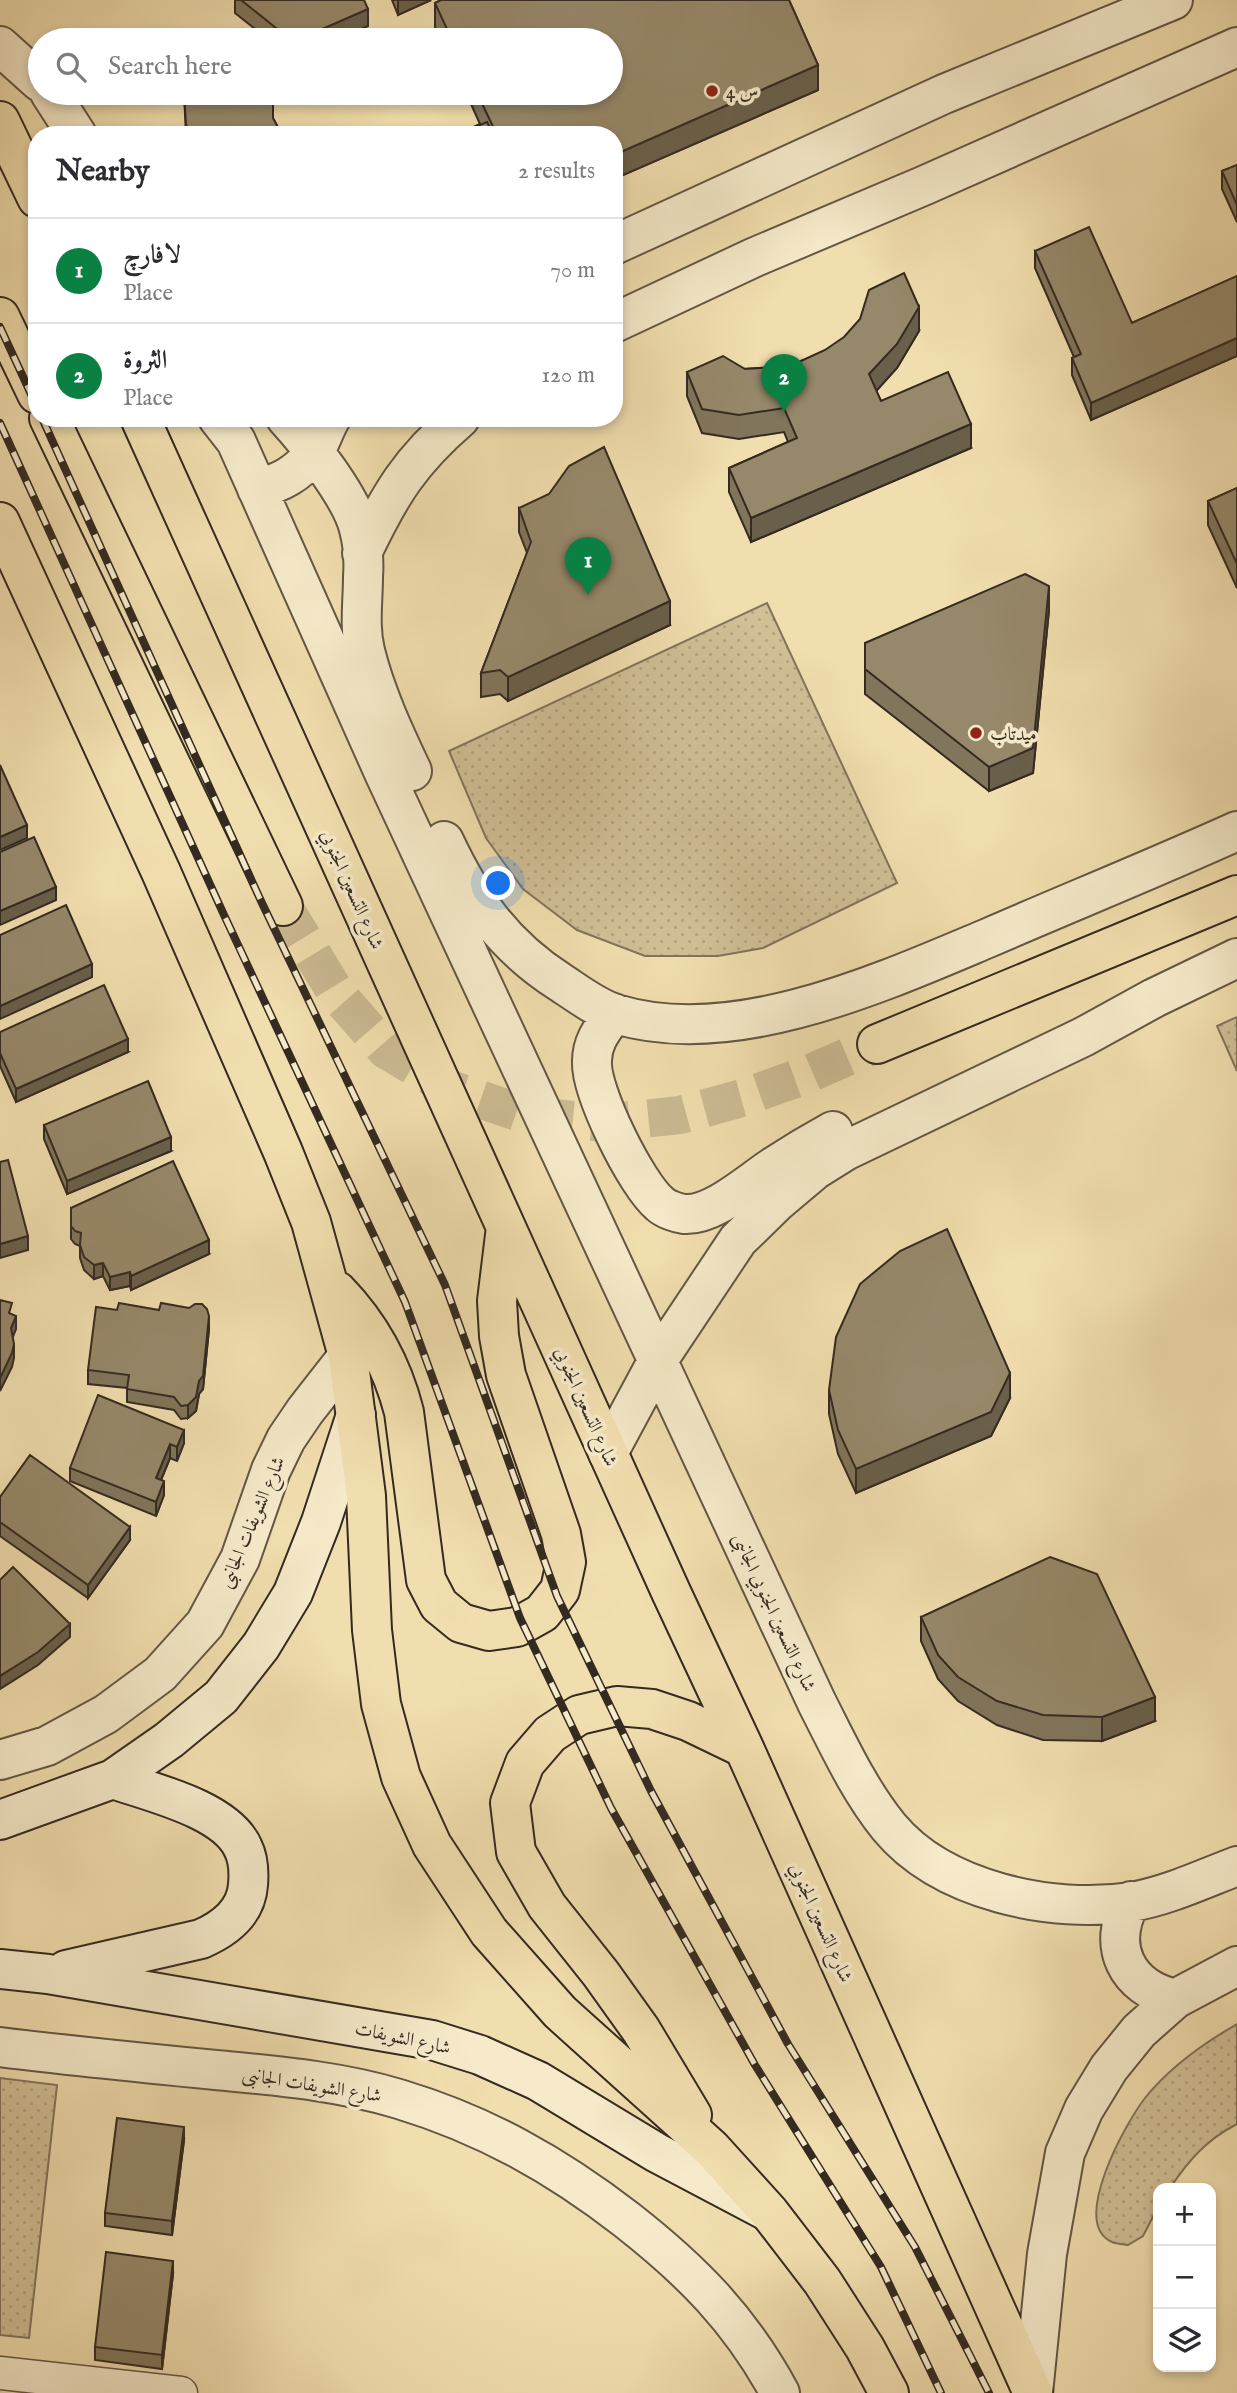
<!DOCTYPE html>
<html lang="en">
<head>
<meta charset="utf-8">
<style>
  :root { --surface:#fff; --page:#f7f7f7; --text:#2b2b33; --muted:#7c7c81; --line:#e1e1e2; --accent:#0b8043 }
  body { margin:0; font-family:"IM FELL English",Amiri,serif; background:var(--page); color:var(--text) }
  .controls { position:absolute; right:21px; bottom:21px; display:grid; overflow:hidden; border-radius:14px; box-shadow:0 4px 10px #0003 }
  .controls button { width:63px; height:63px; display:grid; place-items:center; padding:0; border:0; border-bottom:2px solid var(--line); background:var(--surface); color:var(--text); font:35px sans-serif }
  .you { position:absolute; left:499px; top:884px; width:24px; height:24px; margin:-18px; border:5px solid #fff; border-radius:50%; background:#1a73e8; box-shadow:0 0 0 10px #1a73e833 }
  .badge { display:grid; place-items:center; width:46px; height:46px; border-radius:50%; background:var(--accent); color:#fff; font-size:23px; font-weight:700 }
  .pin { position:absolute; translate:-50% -58px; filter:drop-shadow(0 2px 4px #0008) }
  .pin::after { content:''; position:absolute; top:37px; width:24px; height:21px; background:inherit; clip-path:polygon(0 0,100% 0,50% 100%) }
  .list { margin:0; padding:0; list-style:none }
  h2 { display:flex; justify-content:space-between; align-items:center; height:91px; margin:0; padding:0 28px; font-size:30px }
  h2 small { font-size:23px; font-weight:400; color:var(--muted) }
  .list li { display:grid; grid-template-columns:46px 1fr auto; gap:21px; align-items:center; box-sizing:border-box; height:105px; padding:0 28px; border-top:2px solid var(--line) }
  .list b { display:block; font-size:26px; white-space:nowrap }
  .list p { margin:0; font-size:23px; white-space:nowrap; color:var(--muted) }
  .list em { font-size:23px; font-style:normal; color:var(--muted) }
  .icon { flex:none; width:38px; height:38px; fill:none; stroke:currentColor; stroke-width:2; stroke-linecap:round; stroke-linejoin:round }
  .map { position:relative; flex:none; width:1237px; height:2393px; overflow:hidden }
  .search { position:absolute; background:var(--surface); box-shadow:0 4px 10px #0003; left:28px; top:28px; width:595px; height:77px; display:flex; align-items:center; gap:18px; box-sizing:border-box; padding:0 24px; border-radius:38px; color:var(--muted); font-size:26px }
  .panel { position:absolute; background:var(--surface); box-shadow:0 4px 10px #0003; left:28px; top:126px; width:595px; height:301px; border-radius:28px }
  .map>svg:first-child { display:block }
  .grass { fill:url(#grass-dots); stroke:#82745c; stroke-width:2 }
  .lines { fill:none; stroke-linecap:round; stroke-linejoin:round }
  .trunk-tunnel { stroke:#cbba92; stroke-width:38; stroke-dasharray:38 19; stroke-linecap:butt }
  .minor-casing { stroke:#635744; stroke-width:35 }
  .tertiary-casing { stroke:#635744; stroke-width:42 }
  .secondary-casing { stroke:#342a21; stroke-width:42 }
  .trunk-casing { stroke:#342a21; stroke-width:42 }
  .minor { stroke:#f6eaca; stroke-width:32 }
  .tertiary { stroke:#f6eaca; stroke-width:38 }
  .secondary { stroke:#f6eaca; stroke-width:38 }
  .trunk { stroke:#f1deae; stroke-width:38 }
  .rail-casing { stroke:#342a21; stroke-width:8 }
  .rail { stroke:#f6eaca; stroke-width:5; stroke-dasharray:16; stroke-linecap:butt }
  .wall { fill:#81755b; stroke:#342a21; stroke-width:2 }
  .shaded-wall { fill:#695f4a; stroke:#342a21; stroke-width:2 }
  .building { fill:#96886a; stroke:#342a21; stroke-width:2 }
  .poi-dot { fill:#8f2418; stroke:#f6eaca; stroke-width:2.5 }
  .labels { text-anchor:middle; stroke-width:7; stroke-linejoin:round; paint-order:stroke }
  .poi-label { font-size:19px; fill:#342a21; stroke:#f6eaca; text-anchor:start }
  .street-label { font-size:19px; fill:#342a21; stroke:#f6eaca }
</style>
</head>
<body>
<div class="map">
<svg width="1237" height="2393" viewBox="0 0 1237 2393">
  <defs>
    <pattern id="grass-dots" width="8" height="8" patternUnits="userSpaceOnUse" patternTransform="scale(1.75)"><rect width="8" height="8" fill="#d1bf96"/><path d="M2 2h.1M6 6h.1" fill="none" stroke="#b4a481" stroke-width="1.8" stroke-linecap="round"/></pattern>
  </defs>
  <rect width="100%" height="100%" fill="#f1deae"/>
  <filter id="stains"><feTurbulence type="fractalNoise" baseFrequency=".00286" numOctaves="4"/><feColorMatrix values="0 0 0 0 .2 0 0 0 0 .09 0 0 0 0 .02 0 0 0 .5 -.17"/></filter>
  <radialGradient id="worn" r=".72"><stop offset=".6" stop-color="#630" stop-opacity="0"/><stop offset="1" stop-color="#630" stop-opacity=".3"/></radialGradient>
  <path class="grass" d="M 767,603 L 897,883 L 763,948 L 718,956 L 645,956 L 577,930 L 523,889 L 486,838 L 449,751 Z
    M 1237,1017 L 1237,1071 L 1217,1026 Z
    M 1237,2024 L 1237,2124 C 1206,2140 1189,2160 1170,2188 L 1158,2188 L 1158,2207 L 1143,2236 L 1128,2245 C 1123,2244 1117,2244 1112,2242 C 1069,2223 1127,2121 1145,2098 C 1169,2068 1204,2043 1237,2024 Z
    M 0,2078 L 57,2085 L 29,2338 L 0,2335 Z"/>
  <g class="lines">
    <path class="trunk-tunnel" d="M 283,906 L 336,993 L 386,1050 L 453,1090 L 526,1115 L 603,1123 L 680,1115 L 742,1098 L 801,1077 L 877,1044"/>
    <g class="minor-casing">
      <path id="minor" d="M 0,2373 L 181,2393"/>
    </g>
    <g class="tertiary-casing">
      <path id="tertiary" d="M 0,46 L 40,82
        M 50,93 L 77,135
        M 614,245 L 944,94 L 1173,0
        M 614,323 L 755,257 L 923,186 L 1237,47
        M 218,418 L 236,441 L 385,775 L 817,1703 C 839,1746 859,1790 889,1827 C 942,1891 1052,1914 1131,1902 C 1167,1896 1203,1879 1237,1866
        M 286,418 C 308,442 352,498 359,529 C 363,544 364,562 363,577 C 363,602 359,626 365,651 C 375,692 394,733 412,771
        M 257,489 C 280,483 298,474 313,454 C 321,443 324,429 331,418
        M 362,553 C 390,494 410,461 460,418
        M 444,841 C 472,901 504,946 560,982 C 577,993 596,1008 616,1014 C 733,1050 881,983 988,938 C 1071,902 1155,868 1237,831
        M 614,1013 C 603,1029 592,1041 592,1061 C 590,1091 636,1184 660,1204 C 665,1209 677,1213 684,1214 C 713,1216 750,1182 773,1167 C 793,1154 813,1142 833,1131
        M 608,1453 L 658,1360 L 738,1240 L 777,1202 L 815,1170 L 847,1150 L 1083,1037 L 1154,998 L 1237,958
        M 0,1760 L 47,1746 L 106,1714 L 160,1674 L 205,1624 L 240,1559 L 271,1470 L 286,1439 L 305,1411 L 348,1356
        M 1131,1901 C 1106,1946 1126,1987 1175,1999
        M 0,2047 C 72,2056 144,2063 216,2070 C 278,2076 340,2081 399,2099 C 485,2125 556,2165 627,2220 C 692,2271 740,2319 780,2393
        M 1033,2393 L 1047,2254 L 1065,2153 L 1084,2109 L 1109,2068 L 1139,2031 L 1175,1999 L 1237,1966"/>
    </g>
    <g class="secondary-casing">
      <path id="secondary" d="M 0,1820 L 113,1779 L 169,1740 L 221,1697 L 261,1646 L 293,1593 L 321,1522 L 356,1415
        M 0,1969 L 48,1974 L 432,2040 L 480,2055 L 538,2081 L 657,2153 L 765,2210
        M 66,1970 L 201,1939 C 224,1929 246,1913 248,1885 C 249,1873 249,1860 243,1848 C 226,1809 150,1792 113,1779"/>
    </g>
    <g class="trunk-casing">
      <path id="trunk" d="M 0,121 L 37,198
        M 0,317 L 37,394
        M 49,418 L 283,906
        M 140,418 L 671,1592 L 744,1748 L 1033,2393
        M 0,522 L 161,872 L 283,1152 L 311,1222 L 348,1356 L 366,1496 L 372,1630 L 381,1704 L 401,1777 L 432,1845 L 489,1932 L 560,2012 L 711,2148 L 769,2212 L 822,2281 L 865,2348 L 889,2393
        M 877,1044 L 1237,895
        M 337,1291 C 371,1326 392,1365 404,1412 L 426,1580 L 439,1605 L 461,1623 L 489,1631 L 517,1627 L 542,1613 L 560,1590 L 566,1562 L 561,1534 L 506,1375 L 499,1336 L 497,1301 L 506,1227
        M 692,2115 L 641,2030 L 601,1974 L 547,1906 L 516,1852 L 510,1803 L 525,1763 L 550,1734 L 579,1715 L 617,1706 L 652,1709 L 688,1721 L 744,1748"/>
    </g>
    <use href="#minor" class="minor"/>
    <use href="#tertiary" class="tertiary"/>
    <use href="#secondary" class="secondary"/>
    <use href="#trunk" class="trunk"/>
    <g class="rail-casing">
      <path id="rail" d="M 0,327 L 37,407
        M 42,418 L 261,901 L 445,1285 L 557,1596 L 651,1791 L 788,2044 L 915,2247 L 989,2393
        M 0,423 L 224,915 L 405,1302 L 520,1618 L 611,1808 L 755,2065 L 881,2267 L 941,2393"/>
    </g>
    <use href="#rail" class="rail"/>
  </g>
  <path class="wall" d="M 235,0 L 364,0 L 368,26 L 336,40 L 269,40 L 235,13 Z
    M 392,0 L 431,0 L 398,15 Z
    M 441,0 L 789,0 L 818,65 L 818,90 L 614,179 L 614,135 L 456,135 L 480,124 L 466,93 L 611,93 L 611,40 L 441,40 L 435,27 L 435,3 Z
    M 184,93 L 273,118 L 282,135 L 186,135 Z
    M 1237,165 L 1237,222 L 1222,189 L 1222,171 Z
    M 1035,251 L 1132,323 L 1237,276 L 1237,356 L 1091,420 L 1072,375 L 1072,358 L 1074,357 L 1035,268 Z
    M 919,331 L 897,368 L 876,391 L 881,401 L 971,448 L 751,542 L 729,492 L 729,468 L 788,442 L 784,432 L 739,439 L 702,433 L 687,396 L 687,372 L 777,367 Z
    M 1237,488 L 1237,588 L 1208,525 L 1208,501 Z
    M 519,508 L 670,625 L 508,701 L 500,694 L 481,697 L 481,673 L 527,553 L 519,532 Z
    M 1049,610 L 1033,773 L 989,791 L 865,694 L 865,643 Z
    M 0,1032 L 128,1052 L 16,1102 L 0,1066 Z
    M 44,1125 L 171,1151 L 67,1194 L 44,1139 Z
    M 71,1208 L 209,1254 L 131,1290 L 130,1286 L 110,1290 L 103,1276 L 94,1279 L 84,1270 L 80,1258 L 80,1246 L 75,1244 L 71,1239 Z
    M 209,1329 L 203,1389 L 199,1394 L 196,1411 L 188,1418 L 181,1419 L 174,1410 L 127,1402 L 127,1388 L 88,1384 L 88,1370 Z
    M 829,1390 L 1010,1398 L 991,1436 L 856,1493 L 838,1454 L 829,1414 Z
    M 184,1430 L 184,1443 L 177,1461 L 170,1458 L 161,1480 L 164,1495 L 156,1516 L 70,1481 L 70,1468 Z
    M 0,1497 L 130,1540 L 88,1598 L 0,1536 Z
    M 921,1617 L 1155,1721 L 1102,1741 L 1043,1740 L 997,1725 L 958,1701 L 938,1679 L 921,1641 Z
    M 184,2140 L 172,2235 L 105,2226 L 105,2213 Z
    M 173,2274 L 162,2369 L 95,2360 L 95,2347 Z"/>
  <path class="shaded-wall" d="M 398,0 L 431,0 L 398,15 Z
    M 368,9 L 368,26 L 336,40 L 312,40 L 322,29 Z
    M 818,65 L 818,90 L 614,179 L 614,155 Z
    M 919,307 L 919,331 L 897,368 L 869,399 L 869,374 Z
    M 1237,338 L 1237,356 L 1091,420 L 1091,403 Z
    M 971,424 L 971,448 L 751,542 L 751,518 Z
    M 1049,586 L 1049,610 L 1033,773 L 989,791 L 989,767 Z
    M 670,601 L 670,625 L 508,701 L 508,677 Z
    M 27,825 L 27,838 L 0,850 L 0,837 Z
    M 56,887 L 56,900 L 0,925 L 0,911 Z
    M 92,964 L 92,977 L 0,1019 L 0,1006 Z
    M 128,1039 L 128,1052 L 16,1102 L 16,1089 Z
    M 171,1137 L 171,1151 L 67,1194 L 67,1181 Z
    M 28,1236 L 28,1250 L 0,1258 L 0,1244 Z
    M 209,1240 L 209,1254 L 131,1290 L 131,1276 Z
    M 103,1263 L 103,1276 L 94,1279 L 94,1265 Z
    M 130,1272 L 130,1286 L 110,1290 L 110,1277 Z
    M 16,1316 L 16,1329 L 11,1342 L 11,1328 Z
    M 209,1316 L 209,1329 L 203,1389 L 199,1394 L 196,1411 L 188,1418 L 188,1405 Z
    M 14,1344 L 14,1358 L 12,1367 L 0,1391 L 0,1378 Z
    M 1010,1373 L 1010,1398 L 991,1436 L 856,1493 L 856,1469 Z
    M 184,1430 L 184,1443 L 177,1461 L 177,1447 Z
    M 170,1444 L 170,1458 L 156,1492 L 156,1478 Z
    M 164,1481 L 164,1495 L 156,1516 L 156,1502 Z
    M 130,1527 L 130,1540 L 88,1598 L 88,1585 Z
    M 70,1624 L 70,1637 L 38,1665 L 0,1689 L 0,1676 Z
    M 1155,1697 L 1155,1721 L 1102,1741 L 1102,1717 Z
    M 184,2127 L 184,2140 L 172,2235 L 172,2221 Z
    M 173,2261 L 173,2274 L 162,2369 L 162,2355 Z"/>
  <path class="building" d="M 241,0 L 364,0 L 368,9 L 322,29 L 312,40 L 291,40 Z
    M 441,0 L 789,0 L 818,65 L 614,155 L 614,135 L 497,135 L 477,93 L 611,93 L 611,40 L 452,40 L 435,3 Z
    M 184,93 L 236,93 L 273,96 L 273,118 L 282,135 L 189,135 L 186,124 Z
    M 487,122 L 493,135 L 456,135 Z
    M 1237,165 L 1237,205 L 1222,171 Z
    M 1089,227 L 1132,323 L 1237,276 L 1237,338 L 1091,403 L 1072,358 L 1081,354 L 1035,251 Z
    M 904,273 L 919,307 L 897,344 L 869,374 L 881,401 L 948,372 L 971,424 L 751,518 L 729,468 L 797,438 L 784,408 L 739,415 L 702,409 L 687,372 L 723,356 L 745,369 L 777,367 L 801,361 L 825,350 L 844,337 L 860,319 L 869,290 Z
    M 604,447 L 670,601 L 508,677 L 500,670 L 481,673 L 531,542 L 519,508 L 549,494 L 569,466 Z
    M 1237,488 L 1237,564 L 1208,501 Z
    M 1025,574 L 1049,586 L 1033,748 L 989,767 L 865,669 L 865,643 Z
    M 0,765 L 27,825 L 0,837 Z
    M 34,837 L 56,887 L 0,911 L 0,852 Z
    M 66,905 L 92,964 L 0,1006 L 0,935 Z
    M 104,985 L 128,1039 L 16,1089 L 0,1053 L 0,1032 Z
    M 148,1081 L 171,1137 L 67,1181 L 44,1125 Z
    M 8,1160 L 28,1236 L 0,1244 L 0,1162 Z
    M 173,1161 L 209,1240 L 131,1276 L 130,1272 L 110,1277 L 103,1263 L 94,1265 L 84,1257 L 80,1245 L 81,1233 L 75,1231 L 71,1226 L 71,1208 Z
    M 947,1229 L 1010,1373 L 991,1412 L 856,1469 L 838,1430 L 829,1390 L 836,1337 L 860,1284 L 900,1251 Z
    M 0,1300 L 12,1303 L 9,1313 L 16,1316 L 11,1328 L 14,1344 L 12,1353 L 0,1378 Z
    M 119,1303 L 159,1310 L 161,1303 L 189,1308 L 195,1304 L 202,1304 L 207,1309 L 209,1316 L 203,1376 L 199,1381 L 196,1397 L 188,1405 L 181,1406 L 174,1397 L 127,1389 L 129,1375 L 88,1370 L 96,1307 L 117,1310 Z
    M 98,1395 L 184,1430 L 177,1447 L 170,1444 L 156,1478 L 164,1481 L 156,1502 L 70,1468 Z
    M 30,1455 L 130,1527 L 88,1585 L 0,1522 L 0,1497 Z
    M 1050,1557 L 1097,1574 L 1155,1697 L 1102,1717 L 1043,1715 L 997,1701 L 958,1677 L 938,1655 L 921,1617 Z
    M 13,1567 L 70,1624 L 38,1652 L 0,1676 L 0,1580 Z
    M 117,2118 L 184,2127 L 172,2221 L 105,2213 Z
    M 106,2252 L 173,2261 L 162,2355 L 95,2347 Z"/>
  <g class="poi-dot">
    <circle cx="712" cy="91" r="7"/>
    <circle cx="976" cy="733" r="7"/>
  </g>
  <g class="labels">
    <g class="poi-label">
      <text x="726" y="98">س 4</text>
      <text x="990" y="740">ميدتاب</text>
    </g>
    <g class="street-label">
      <text transform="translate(353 889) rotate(66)" y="7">شارع التسعين الجنوبي</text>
      <text transform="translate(587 1406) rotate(66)" y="7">شارع التسعين الجنوبي</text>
      <text transform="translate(251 1522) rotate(-67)" y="7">شارع الشويفات الجانبى</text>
      <text transform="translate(775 1612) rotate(65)" y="7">شارع التسعين الجنوبي الجانبى</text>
      <text transform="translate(822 1922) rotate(66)" y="7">شارع التسعين الجنوبي</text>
      <text transform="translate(403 2037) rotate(12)" y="7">شارع الشويفات</text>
      <text transform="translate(312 2084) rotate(9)" y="7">شارع الشويفات الجانبى</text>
    </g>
  </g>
  <rect width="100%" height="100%" filter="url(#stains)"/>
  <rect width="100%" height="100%" fill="url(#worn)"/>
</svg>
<div class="controls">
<button>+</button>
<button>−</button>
<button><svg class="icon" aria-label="layers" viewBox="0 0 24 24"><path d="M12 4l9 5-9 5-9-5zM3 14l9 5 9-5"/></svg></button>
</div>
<div class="you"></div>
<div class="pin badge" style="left:588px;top:595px">1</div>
<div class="pin badge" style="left:784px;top:412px">2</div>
<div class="search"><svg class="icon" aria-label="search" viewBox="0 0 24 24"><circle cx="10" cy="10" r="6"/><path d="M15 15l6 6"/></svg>Search here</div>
<section class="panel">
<h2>Nearby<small>2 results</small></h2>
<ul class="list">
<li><span class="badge">1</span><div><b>لافارﭺ</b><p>Place</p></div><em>70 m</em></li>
<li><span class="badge">2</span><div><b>الثروة</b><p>Place</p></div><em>120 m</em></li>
</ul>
</section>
</div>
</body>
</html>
